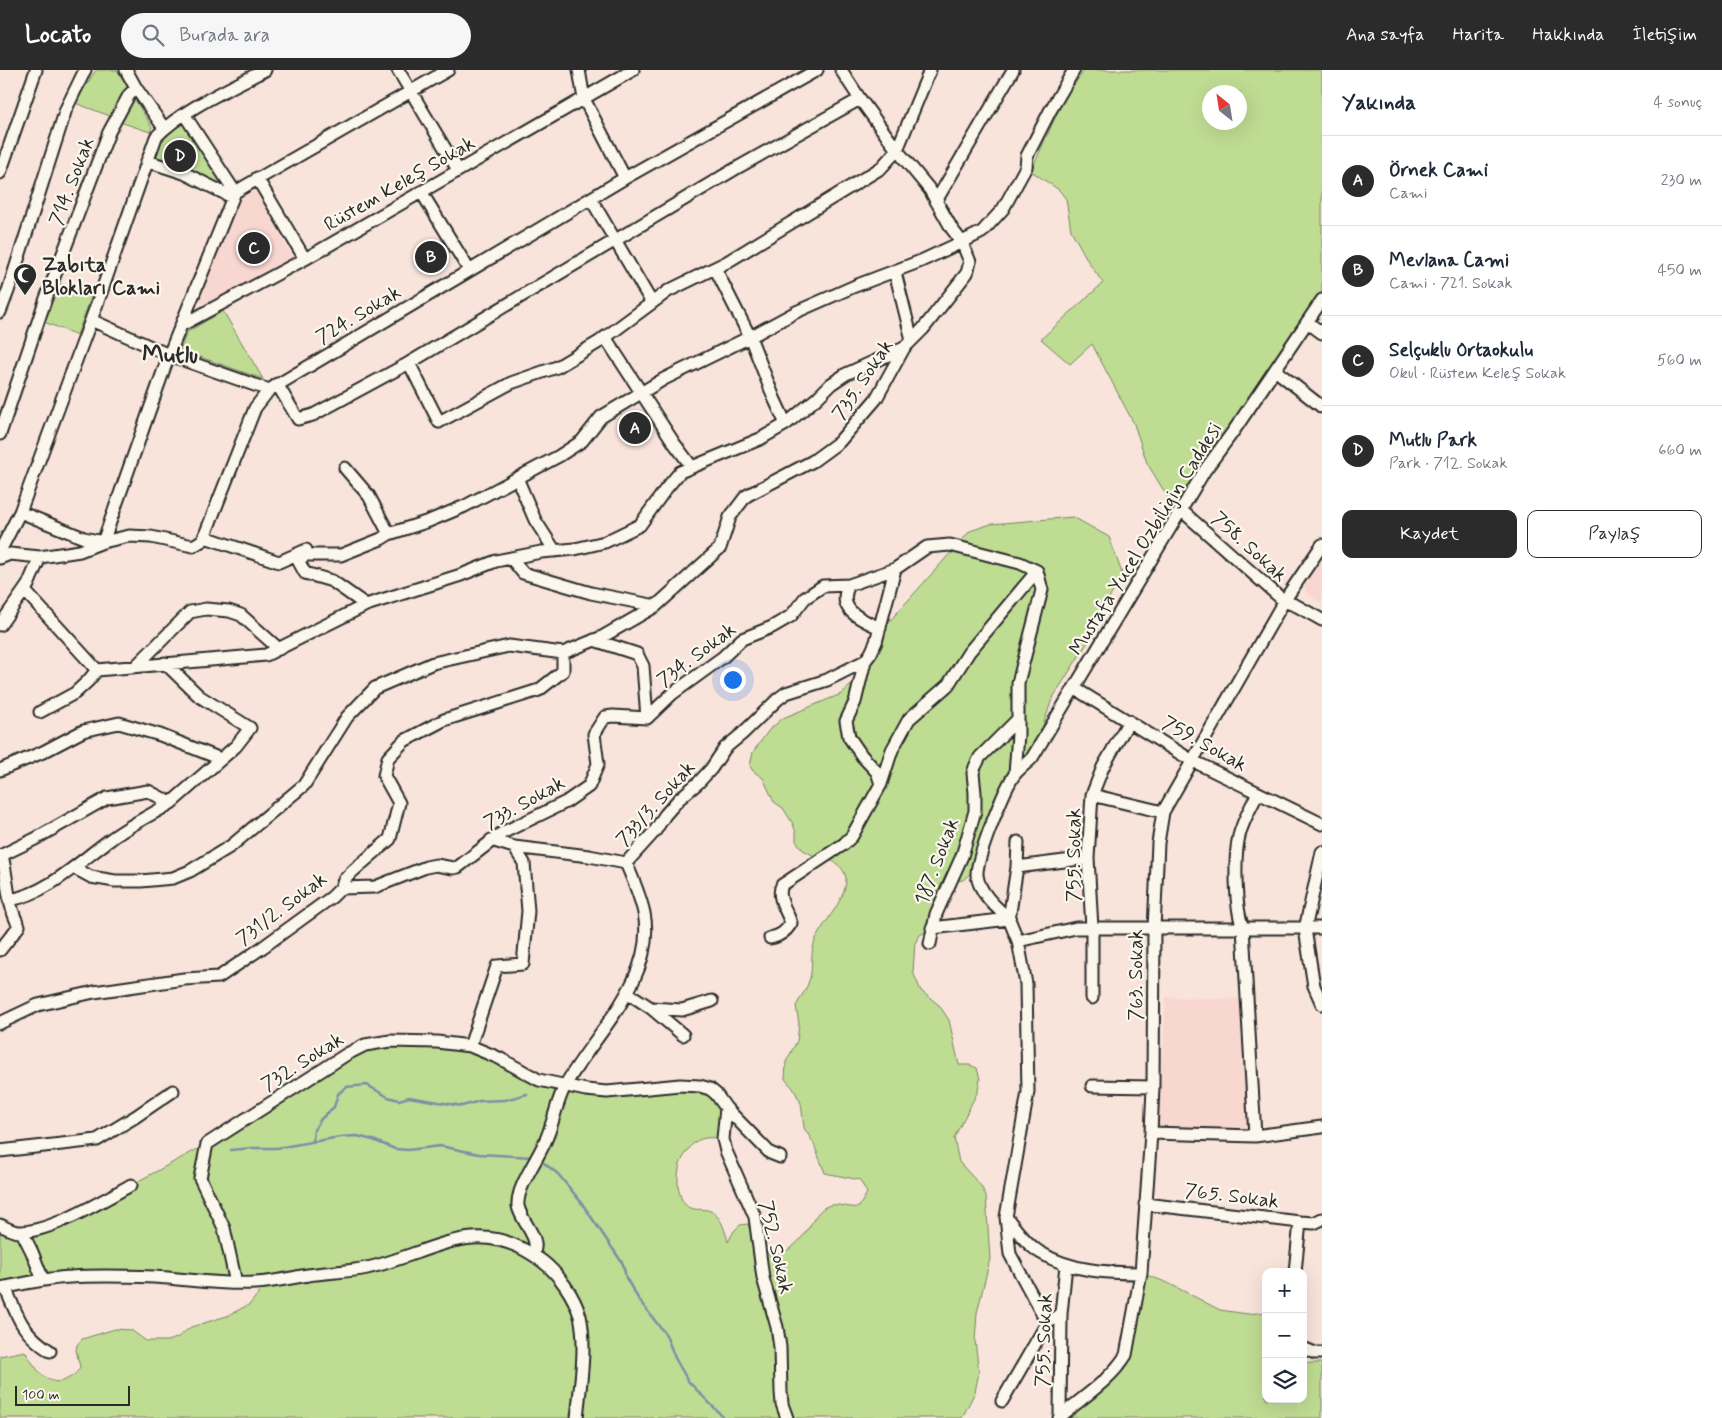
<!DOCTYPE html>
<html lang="tr">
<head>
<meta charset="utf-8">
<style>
  :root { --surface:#fff; --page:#f6f6f7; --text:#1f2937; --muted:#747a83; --line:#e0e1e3; --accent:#2b2b2b }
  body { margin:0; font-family:Mynerve,sans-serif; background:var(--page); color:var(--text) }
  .controls { position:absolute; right:15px; bottom:15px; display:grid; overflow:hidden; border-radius:10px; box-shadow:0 5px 20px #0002 }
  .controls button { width:45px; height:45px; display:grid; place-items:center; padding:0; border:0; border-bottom:1px solid var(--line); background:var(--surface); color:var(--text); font:25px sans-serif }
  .compass { position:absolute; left:1202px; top:15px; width:45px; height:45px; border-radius:50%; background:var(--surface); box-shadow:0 5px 20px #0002; rotate:330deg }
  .scale { position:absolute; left:15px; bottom:12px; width:115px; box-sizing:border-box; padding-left:5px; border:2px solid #2b2b2b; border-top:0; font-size:14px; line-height:18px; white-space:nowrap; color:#2b2b2b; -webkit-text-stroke:4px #fbf7ec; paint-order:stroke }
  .you { position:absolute; left:732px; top:609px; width:18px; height:18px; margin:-12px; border:4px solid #fff; border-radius:50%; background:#1a73e8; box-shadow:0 0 0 8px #1a73e833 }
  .badge { display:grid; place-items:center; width:32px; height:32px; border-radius:50%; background:var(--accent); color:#fff; font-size:16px; font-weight:700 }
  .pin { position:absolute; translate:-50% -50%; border:2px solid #fff; box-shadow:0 1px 5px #0006 }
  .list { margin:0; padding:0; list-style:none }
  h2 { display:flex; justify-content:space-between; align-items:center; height:65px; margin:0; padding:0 20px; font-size:21px }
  h2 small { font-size:16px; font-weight:400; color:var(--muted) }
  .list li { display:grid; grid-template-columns:32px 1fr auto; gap:15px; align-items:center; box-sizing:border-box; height:90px; padding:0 20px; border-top:1px solid var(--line) }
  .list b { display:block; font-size:19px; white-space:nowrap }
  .list p { margin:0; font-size:16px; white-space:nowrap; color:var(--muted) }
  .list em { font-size:16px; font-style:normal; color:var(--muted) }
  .actions { display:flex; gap:10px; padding:15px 20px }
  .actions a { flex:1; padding:11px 0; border:1px solid var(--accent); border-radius:10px; text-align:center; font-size:18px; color:var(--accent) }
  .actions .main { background:var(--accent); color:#fff }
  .icon { flex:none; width:28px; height:28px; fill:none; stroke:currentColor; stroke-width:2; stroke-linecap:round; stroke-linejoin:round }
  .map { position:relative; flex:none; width:1322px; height:1348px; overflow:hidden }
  header { display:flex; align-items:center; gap:30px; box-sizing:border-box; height:70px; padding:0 25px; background:var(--accent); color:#fff }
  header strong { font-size:24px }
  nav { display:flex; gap:28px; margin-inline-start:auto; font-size:18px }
  .search { width:350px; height:45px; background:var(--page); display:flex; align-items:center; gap:12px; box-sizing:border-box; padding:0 18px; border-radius:28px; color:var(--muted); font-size:19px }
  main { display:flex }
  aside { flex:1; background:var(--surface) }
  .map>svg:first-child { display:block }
  .built { fill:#f8d7d0 }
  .green { fill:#bfdc93; stroke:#75845f; fill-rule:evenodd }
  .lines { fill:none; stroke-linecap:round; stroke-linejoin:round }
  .stream { stroke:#7a90a6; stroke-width:2.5 }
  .minor-casing { stroke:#2b2b2b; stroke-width:15 }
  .minor { stroke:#fbf7ec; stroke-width:11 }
  .labels { text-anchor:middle; stroke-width:4.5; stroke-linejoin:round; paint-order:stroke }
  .street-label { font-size:20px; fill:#2b2b2b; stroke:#fbf7ec }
  .poi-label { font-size:20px; font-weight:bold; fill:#2b2b2b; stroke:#fbf7ec; text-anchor:start }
  .district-label { font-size:25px; font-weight:bold; fill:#2b2b2b; stroke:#fbf7ec }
</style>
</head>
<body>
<header>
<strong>Locato</strong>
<div class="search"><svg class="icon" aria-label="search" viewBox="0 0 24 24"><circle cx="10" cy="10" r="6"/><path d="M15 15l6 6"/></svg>Burada ara</div>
<nav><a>Ana sayfa</a><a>Harita</a><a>Hakkında</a><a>İletişim</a></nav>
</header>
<main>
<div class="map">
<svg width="1322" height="1348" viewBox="0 0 1322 1348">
  <rect width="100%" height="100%" fill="#f9e4dc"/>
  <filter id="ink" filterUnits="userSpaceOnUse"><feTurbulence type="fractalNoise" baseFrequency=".02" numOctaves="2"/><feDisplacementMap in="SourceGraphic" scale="10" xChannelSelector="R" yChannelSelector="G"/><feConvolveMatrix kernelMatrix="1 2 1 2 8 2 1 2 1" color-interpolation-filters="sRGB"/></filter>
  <g filter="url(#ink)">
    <path class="built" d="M 254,116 L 293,188 L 215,231 L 209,234 L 202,233 L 199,230 L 199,224 L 215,183 L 219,181 L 220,175 L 218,173 L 235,133 L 246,120 Z
      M 1322,488 L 1322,534 L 1305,522 L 1305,509 Z
      M 1166,927 L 1240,929 L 1249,1062 L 1158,1060 Z"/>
    <path class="green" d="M 96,0 L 117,0 L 129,19 L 110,46 L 75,33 Z
      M 1085,0 L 1322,0 L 1322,221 L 1179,437 L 1167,426 L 1147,393 L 1134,354 L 1092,274 L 1070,294 L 1041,269 L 1103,213 L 1089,193 L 1071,160 L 1066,129 L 1059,120 L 1031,101 L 1064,28 ZM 1210,22 L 1240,22 L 1240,52 L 1210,52 Z
      M 134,28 L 152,57 L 150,62 L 120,52 Z
      M 183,51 L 227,117 L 224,121 L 152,88 C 161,67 164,63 183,51 Z
      M 58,213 L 92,225 L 77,265 L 44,252 Z
      M 223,241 L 263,309 L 180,280 L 187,262 Z
      M 1073,447 L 1109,467 L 1123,506 L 1096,549 L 1088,572 L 1052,629 L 1032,688 L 1015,704 L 979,796 L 963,810 L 956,811 L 932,858 L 920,865 L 915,873 L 913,902 L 921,921 L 939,935 L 949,950 L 959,995 L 970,995 L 977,998 L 980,1009 L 978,1021 L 954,1068 L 959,1092 L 981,1116 L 986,1126 L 990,1189 L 977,1243 L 975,1271 L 979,1302 L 975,1322 L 962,1348 L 0,1348 L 0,1286 L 25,1281 C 35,1297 48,1321 69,1308 C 74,1305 77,1303 80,1297 L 76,1280 L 77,1275 L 82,1269 L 115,1259 L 131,1260 L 146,1271 L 167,1271 L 177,1268 L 191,1257 L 227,1246 L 250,1234 L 267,1212 L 101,1206 L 0,1218 L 0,1155 L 22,1162 L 131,1115 L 207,1074 L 365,975 L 470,976 L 520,1001 L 586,1020 L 700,1016 L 722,1030 L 723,1069 C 712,1067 699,1066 691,1076 C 688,1080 683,1087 681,1092 C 676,1103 676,1132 690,1138 C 698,1141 708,1137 715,1144 C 722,1150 726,1163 728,1172 L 734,1161 L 740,1155 L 748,1154 L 753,1170 L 771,1186 C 788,1183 799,1173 808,1159 C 813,1151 816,1143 825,1137 C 836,1131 848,1139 859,1137 L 867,1123 L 860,1110 L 825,1103 L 813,1072 L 804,1058 L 801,1033 L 793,1018 L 785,1009 L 786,992 L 797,971 L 799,954 L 796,936 C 801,926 807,919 810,908 C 813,896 810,882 815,871 C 823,849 870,808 830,790 L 826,792 L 803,780 L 796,771 L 796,763 L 793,754 L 783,738 L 774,732 L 763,708 L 753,701 L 750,696 L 753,682 L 769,660 L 783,648 L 841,624 L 868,600 L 887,554 L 970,461 L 991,454 Z
      M 1141,1203 L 1168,1213 L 1220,1240 L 1248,1244 L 1266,1242 L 1266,1329 L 1303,1329 L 1303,1293 L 1322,1293 L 1322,1348 L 1059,1348 L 1119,1296 Z"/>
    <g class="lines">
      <path class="stream" d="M 313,1071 L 314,1060 L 321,1049 L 334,1037 L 338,1024 L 346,1017 L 367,1015 L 388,1027 L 399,1030 L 409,1027 L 462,1036 L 480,1031 L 505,1030 L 527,1024
        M 231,1080 L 252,1078 L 277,1078 L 340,1067 L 357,1066 L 373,1070 L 395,1079 L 408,1080 L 440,1076 L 479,1084 L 532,1087
        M 540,1090 L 558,1104 L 581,1132 L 623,1194 L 626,1208 L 639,1230 L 666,1265 L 675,1288 L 688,1311 L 724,1348"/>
      <g class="minor-casing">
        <path id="minor" d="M 126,0 L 136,18 L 164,58
          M 398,0 L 458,100
          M 579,0 L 584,29 L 625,108
          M 184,44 L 235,122
          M 147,91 L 184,103 L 232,127
          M 0,103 L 36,0
          M 257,108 L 305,189
          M 422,123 L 469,200
          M 591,129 L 652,233
          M 936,131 L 1013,0
          M 895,202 L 912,270
          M 0,242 L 8,221 L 66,39 L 85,0
          M 91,250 L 169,285 L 269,320
          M 1307,252 L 1322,263
          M 182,255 L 305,189 L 633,0
          M 605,267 L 674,373 L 692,397
          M 409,293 L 439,352 L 511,313 L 557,297 L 599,272 L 668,221 L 727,192 L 881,98 L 897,80 L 930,0
          M 1275,300 L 1322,337
          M 277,314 L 298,349 L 313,345 L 409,293 L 735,99 L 860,29 L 841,0
          M 786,354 L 774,328 L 750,267 L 796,242 L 855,216 L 921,191 L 962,172 L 952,159 L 930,120 L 897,80 L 860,29
          M 0,364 L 45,231 L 109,62 L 129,25 L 136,18
          M 345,398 L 369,426 L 389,464
          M 517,408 L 535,450 L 555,481
          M 1181,440 L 1284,531 L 1297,536 L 1322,550
          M 20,442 L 84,468 L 103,472 L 169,285 L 235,122 L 448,0
          M 205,467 L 279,492 L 306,480
          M 0,481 L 20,442 L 101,223 L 156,67 C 181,40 231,18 265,0
          M 0,488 L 10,484 L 40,487 L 80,481 L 103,472 L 129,466 L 151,467 L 193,476 L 203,470 L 255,338 L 269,320 L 625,108 L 817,0
          M 511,488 L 523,503 L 591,523 L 656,536
          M 849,515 C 835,540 862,550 880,558
          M 25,521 L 97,600
          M 366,535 L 332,511 L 305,503 L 299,492 L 301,488 L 306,485 L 341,485 L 381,469 L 389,464 L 429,451 L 465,436 L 559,386 L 582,371 L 601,347 L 664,309 L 750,267 L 715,198
          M 0,555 L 28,515 L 40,487
          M 594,570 L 637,584 L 643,596 L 647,648 L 672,624 L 723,587 L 742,569 L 772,557 L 791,546 L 805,528 L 823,516 L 849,515 L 895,499 L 927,477 L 950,475 L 1020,493 L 1037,501 L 1042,520 L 1018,613 L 1018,664 L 1015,704
          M 136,596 L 190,542 L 206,539 L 229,541 L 241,545 L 279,579
          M 1074,618 L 1191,690 L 1322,754
          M 40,642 L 75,623 L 88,611 L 97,600 L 266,585 L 366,535 L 461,505 L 496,491 L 541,482 L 575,479 L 605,472 L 640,455 L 665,420 L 680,402 L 760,369 L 786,354 L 817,328 L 831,314 L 846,304 L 904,278
          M 0,700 L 43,682 L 83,661 L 119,653 L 160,665 L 221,689
          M 881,714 L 877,702 L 862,686 L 849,667 L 846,651 L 855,632 L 865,591 L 871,583 L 876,572 L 895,499
          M 1092,725 L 1163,742
          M 491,770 L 514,777 L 589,786 L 626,793
          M 1018,772 L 1017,797 L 1009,849 L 1018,871 L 1026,914 L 1028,1022 L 1006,1147 L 1010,1184 L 1047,1253 L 1061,1244
          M 1322,782 L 1305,859 L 1314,916 L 1322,934
          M 0,786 L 35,769 L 107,728 L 148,721 L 171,733 L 236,676 L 250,658 L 199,626 L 165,593
          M 76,797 L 78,800 L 91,807 L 115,811 L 141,811 L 173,808 L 190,801 L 231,776 L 304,715 L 347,647 L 375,618 L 433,593 L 509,576 L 563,583
          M 1017,797 L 1088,788
          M 341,818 L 375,817 L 426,797 L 436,795 L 453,798 L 458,797 L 502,763 L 566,732 L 589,716 L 598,694 L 594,664 L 605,647 L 613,646 L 647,648
          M 9,830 C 48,824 81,790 111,769 C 130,755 151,745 171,733
          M 1009,849 C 997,838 979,823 977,805 C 976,789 1005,717 1015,704 C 1020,698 1027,693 1032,688 L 1205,400 L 1235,359 L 1322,230
          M 932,858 L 1009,849
          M 770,868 C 780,866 786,862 791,853 C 787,841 776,827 782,815 L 844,774 L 852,766 L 881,714 L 892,680 L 909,649 L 948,615 L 969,582 L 1037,501
          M 1018,871 L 1076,858 L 1322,858
          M 930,874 L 936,844 L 962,786 L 975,741 L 975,723 L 973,703 L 975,697 L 980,687 L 1018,649
          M 0,880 L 19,856 C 7,835 8,809 2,785
          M 628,923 L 651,938 L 683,965
          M 1092,928 L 1092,858 L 1088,788 L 1092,725 L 1103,697 L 1129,651
          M 651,938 L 682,940 L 712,931
          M 0,953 L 38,935 L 94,922 L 184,909 L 219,907 L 263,877 L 332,827 L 341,818 L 344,810 L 353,801 L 390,769 L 399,733 L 384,706 L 388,688 L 404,671 L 444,650 L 539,620 L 563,601 L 563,583 L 602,567 L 656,536 L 720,478 L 730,447 L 746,426 L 813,391 L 839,372 L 876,329 L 904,278 L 923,259 L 967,203 L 970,192 L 962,172 L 982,162 L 1003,139 L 1026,97 L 1027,86 L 1050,41 L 1074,0
          M 470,976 L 497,896 L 523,894 L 528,841 L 524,793 L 514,777
          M 1092,1016 L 1153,1017
          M 726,1038 L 770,1083 L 780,1087
          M 1151,1063 L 1255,1066 L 1322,1057
          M 1255,1066 L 1243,858 C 1235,838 1234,787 1239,766 C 1243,750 1251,737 1258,723
          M 0,1081 L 97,1070 L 135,1047 L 173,1021
          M 1145,1134 L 1300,1152 L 1314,1153 L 1322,1149
          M 1006,1147 C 1016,1159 1027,1175 1041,1183 C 1071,1201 1107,1203 1141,1203
          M 0,1155 C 7,1158 14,1163 22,1162 C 54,1160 102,1131 131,1115
          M 22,1162 L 32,1182 L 43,1210
          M 533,1184 C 542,1169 521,1152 518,1136 C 517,1126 523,1113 528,1104 C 534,1092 542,1080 547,1067 C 554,1050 557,1030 566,1014 C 595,963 657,908 644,843 C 640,825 633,809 626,793 L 655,761 L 665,745 L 679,729 L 698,713 L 711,699 L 725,678 L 742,664 L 778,629 L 786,623 L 827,610 L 865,591
          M 1295,1202 L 1300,1152
          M 236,1213 L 224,1158 L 200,1108 L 207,1074 L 347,984 L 365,975 L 390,971 L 437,972 L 470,976 L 499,988 L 539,1010 L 586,1020 L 607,1022 L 680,1015 L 700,1016 L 710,1019 L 716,1024 L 726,1038 L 723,1069 L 726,1081 L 755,1147 L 763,1208 L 777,1257 L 780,1277 L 781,1322 L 782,1334 L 787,1348
          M 5,1217 C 18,1247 21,1262 50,1281
          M 0,1218 C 23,1214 47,1208 71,1207 C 98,1205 126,1206 154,1207 C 188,1209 221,1215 255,1213 C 273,1212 290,1208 308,1205 C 327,1202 348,1202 367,1198 C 434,1183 477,1142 542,1191 C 559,1204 574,1226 580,1246 C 587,1276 580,1317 577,1348
          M 1303,1278 L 1315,1283 L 1322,1283
          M 1002,1331 L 1047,1253
          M 1060,1346 L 1061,1244 L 1066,1195
          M 1059,1348 C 1082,1327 1109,1312 1126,1285 L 1141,1203 L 1151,1063 L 1153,1017 L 1154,859 L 1158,773 L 1163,742 L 1284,531 L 1322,475"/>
      </g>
      <use href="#minor" class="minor"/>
    </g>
  </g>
  <defs>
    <g id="mosque-pin" transform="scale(1.25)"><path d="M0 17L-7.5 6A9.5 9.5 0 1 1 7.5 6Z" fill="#2b2b2b" stroke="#fbf7ec"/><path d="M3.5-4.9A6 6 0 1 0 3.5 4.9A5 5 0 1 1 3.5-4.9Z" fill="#fff"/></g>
  </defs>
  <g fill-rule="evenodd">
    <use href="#mosque-pin" x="25" y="205"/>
  </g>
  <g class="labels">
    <g class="street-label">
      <text transform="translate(71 111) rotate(-69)" y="7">714. Sokak</text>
      <text transform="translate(399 113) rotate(-30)" y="7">Rüstem Keleş Sokak</text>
      <text transform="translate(358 244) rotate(-31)" y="7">724. Sokak</text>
      <text transform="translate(862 309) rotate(-56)" y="7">735. Sokak</text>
      <text transform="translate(1145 468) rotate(-58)" y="7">Mustafa Yucel Ozbiligin Caddesi</text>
      <text transform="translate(1250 476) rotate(42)" y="7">758. Sokak</text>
      <text transform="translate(696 584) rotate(-37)" y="7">734. Sokak</text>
      <text transform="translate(1205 673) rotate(29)" y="7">759. Sokak</text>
      <text transform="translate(524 732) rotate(-29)" y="7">733. Sokak</text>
      <text transform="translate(655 733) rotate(-48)" y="7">733/3. Sokak</text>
      <text transform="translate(1073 785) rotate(-90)" y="7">755. Sokak</text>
      <text transform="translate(936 791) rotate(-69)" y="7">187. Sokak</text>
      <text transform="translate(281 838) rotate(-37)" y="7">731/2. Sokak</text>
      <text transform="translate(1135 905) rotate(-90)" y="7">763. Sokak</text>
      <text transform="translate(302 991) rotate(-32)" y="7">732. Sokak</text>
      <text transform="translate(1232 1125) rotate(7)" y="7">765. Sokak</text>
      <text transform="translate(777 1177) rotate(77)" y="7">752. Sokak</text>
      <text transform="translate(1043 1270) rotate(-88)" y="7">755. Sokak</text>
    </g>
    <g class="poi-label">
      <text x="42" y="201">Zabıta<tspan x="42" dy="23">Blokları Cami</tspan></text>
    </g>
    <g class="district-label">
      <text x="170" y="292">Mutlu</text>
    </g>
  </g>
</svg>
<div class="controls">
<button>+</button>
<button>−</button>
<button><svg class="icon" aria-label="layers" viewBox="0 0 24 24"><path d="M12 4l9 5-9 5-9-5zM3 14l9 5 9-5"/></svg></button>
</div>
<svg class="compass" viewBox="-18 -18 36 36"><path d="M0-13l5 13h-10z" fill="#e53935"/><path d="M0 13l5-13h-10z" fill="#747a83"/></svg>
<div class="scale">100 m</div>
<div class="you"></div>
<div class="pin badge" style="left:635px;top:358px">A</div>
<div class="pin badge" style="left:431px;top:187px">B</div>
<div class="pin badge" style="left:254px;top:178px">C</div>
<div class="pin badge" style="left:180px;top:86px">D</div>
</div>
<aside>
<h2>Yakında<small>4 sonuç</small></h2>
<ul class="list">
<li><span class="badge">A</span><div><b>Örnek Cami</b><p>Cami</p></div><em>230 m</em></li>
<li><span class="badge">B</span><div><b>Mevlana Cami</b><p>Cami · 721. Sokak</p></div><em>450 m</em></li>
<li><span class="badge">C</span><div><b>Selçuklu Ortaokulu</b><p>Okul · Rüstem Keleş Sokak</p></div><em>560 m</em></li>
<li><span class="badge">D</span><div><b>Mutlu Park</b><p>Park · 712. Sokak</p></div><em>660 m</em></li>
</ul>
<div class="actions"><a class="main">Kaydet</a><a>Paylaş</a></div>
</aside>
</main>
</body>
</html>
